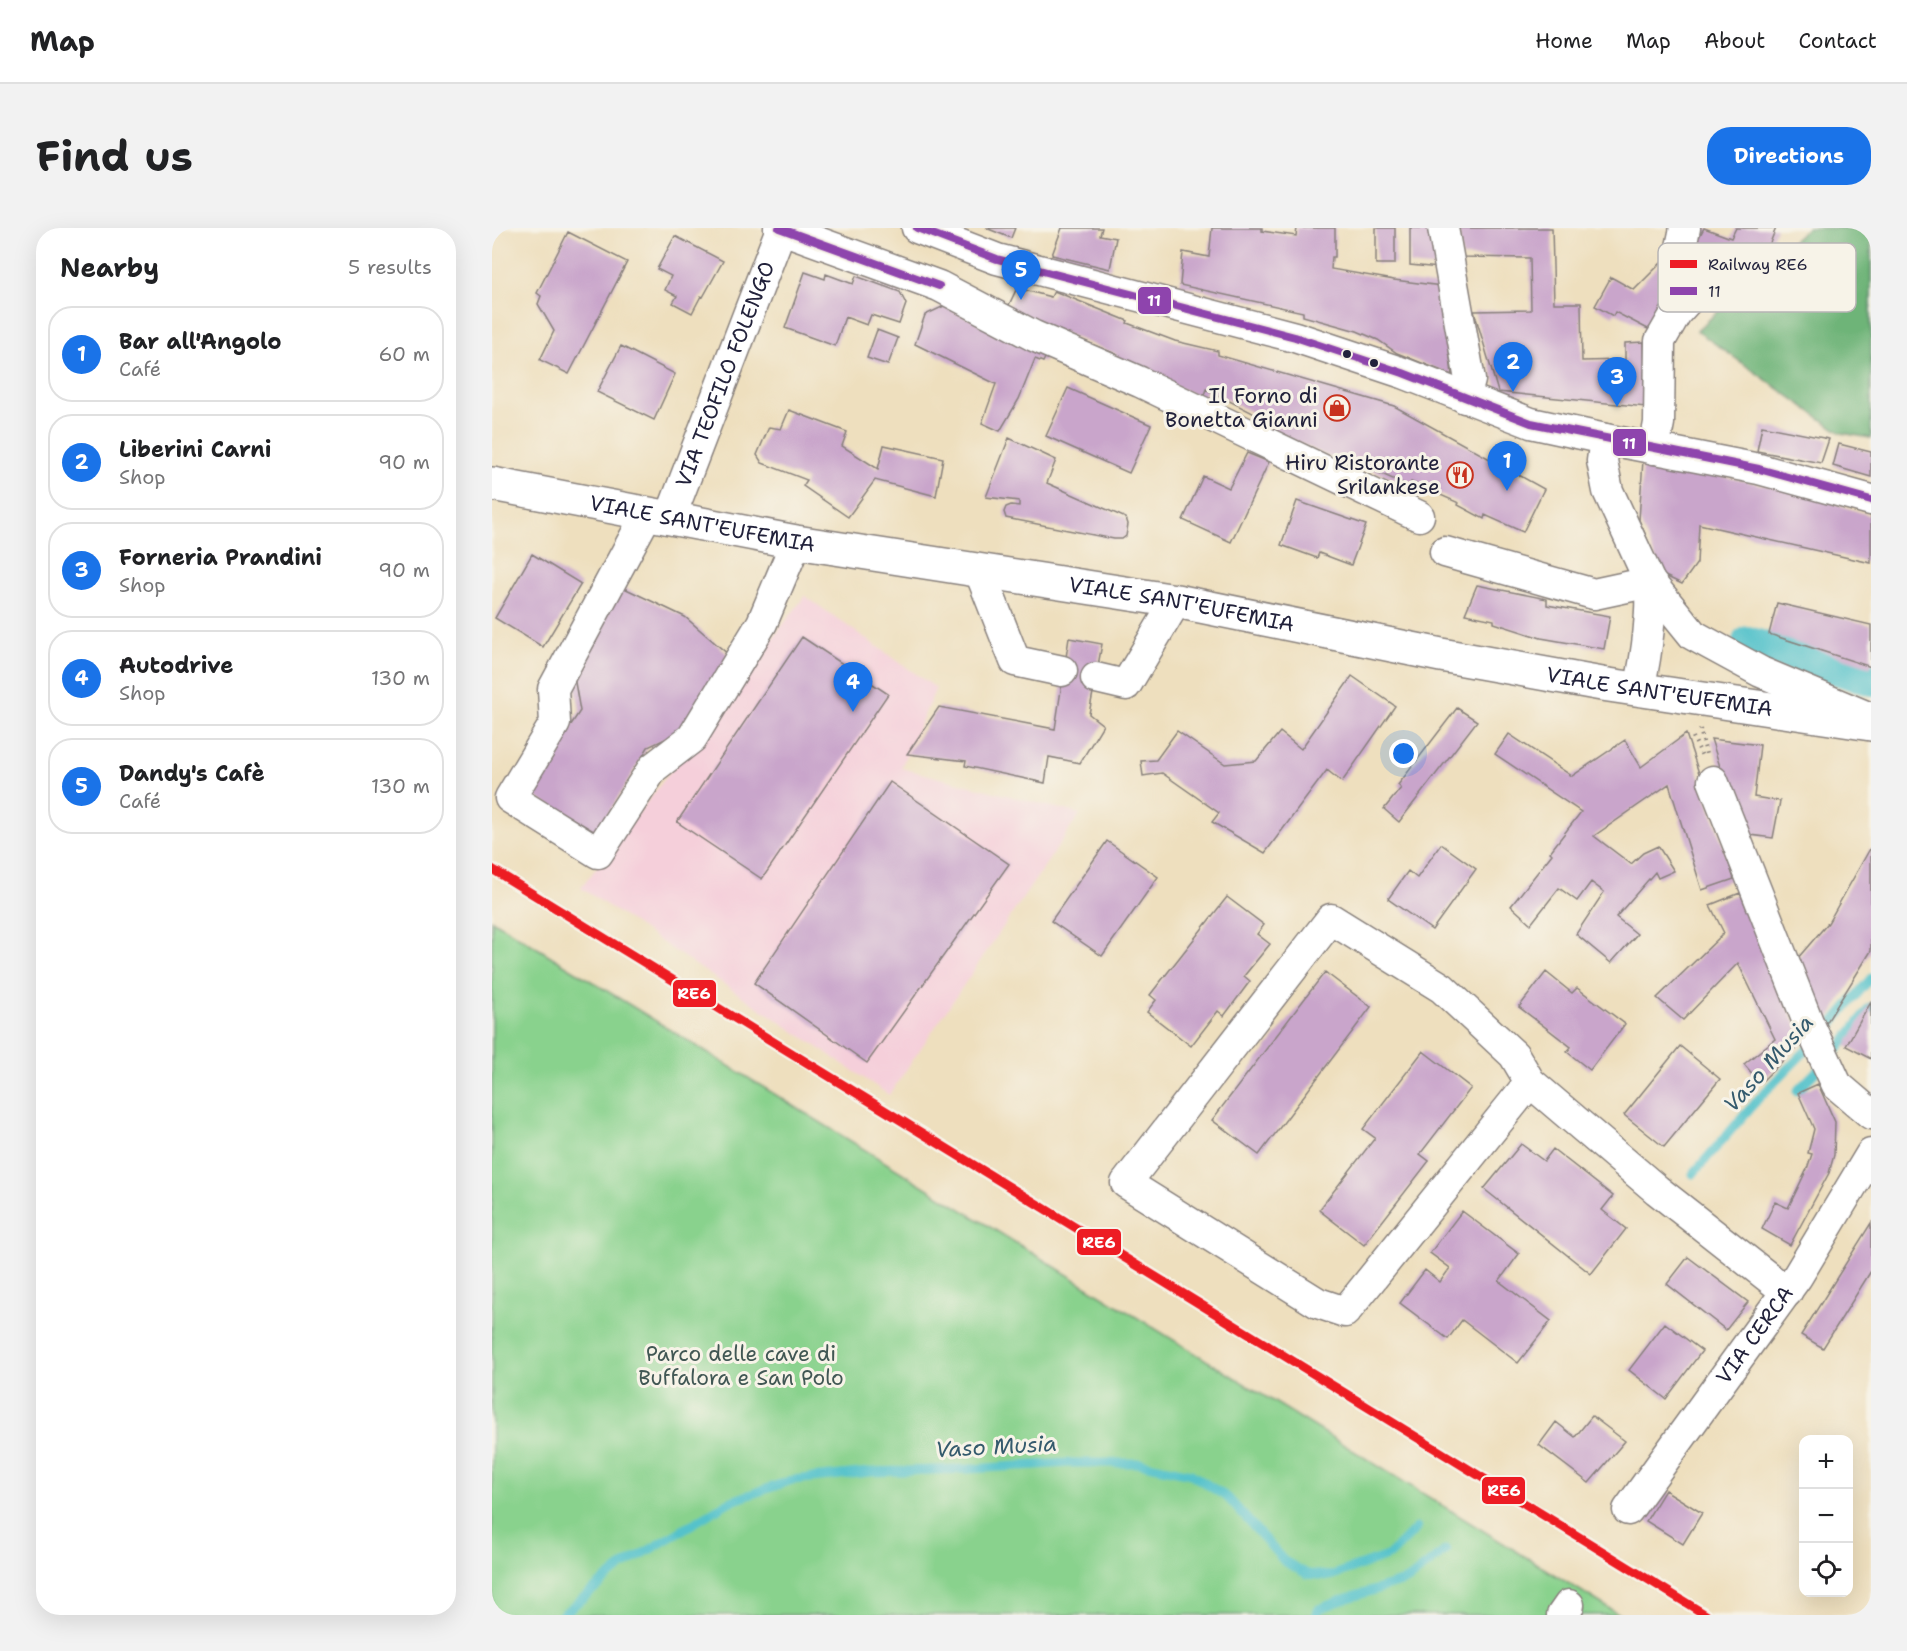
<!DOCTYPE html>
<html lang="en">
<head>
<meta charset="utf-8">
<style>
  :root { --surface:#fff; --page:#f2f2f2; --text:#202124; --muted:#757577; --line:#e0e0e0; --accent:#1a73e8 }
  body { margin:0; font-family:"Shantell Sans",sans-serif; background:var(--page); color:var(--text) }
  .controls { position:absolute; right:18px; bottom:18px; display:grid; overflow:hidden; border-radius:12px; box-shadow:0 6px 24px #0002 }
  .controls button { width:54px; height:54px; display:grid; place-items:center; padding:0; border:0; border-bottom:2px solid var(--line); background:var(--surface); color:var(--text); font:30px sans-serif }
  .you { position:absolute; left:912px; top:526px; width:21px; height:21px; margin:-15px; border:4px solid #fff; border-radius:50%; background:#1a73e8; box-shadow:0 0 0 9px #1a73e833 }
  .badge { display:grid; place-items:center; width:39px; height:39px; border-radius:50%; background:var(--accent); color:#fff; font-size:20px; font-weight:700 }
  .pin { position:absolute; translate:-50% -50px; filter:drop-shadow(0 2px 3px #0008) }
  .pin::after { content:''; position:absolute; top:32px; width:21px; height:18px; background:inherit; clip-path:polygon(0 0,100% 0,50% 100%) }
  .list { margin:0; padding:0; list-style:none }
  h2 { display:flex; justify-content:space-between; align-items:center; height:78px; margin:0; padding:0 24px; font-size:26px }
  h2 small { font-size:20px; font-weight:400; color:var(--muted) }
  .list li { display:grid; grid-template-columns:39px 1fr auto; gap:18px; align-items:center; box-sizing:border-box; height:96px; margin:0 12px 12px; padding:0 12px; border:2px solid var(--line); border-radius:24px }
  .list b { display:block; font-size:22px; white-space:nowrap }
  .list p { margin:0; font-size:20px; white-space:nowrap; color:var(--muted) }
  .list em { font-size:20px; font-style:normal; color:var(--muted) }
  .icon { flex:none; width:33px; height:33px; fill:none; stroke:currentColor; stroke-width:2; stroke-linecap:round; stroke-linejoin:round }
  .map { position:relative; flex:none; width:1379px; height:1387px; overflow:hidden; border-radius:24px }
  header { display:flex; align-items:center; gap:36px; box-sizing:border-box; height:84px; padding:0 30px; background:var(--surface); border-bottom:2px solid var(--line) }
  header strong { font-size:28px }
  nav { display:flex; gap:33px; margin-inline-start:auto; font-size:21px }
  .intro { display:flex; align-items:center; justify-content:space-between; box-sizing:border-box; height:144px; padding:0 36px }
  h1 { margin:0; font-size:42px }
  .button { padding:15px 27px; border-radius:24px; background:var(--accent); color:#fff; font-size:21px; font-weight:700 }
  main { display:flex; gap:36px; padding:0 36px }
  aside { flex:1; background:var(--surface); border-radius:24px; box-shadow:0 6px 24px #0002 }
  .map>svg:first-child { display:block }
  .built { fill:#f5cfda }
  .green { fill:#89d28d; stroke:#567a64; stroke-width:1.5 }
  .forest { fill:#6eb478; stroke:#486b5a; stroke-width:1.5 }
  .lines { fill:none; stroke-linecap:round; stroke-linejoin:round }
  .stream { stroke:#55c2cb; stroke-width:9 }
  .canal { stroke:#55c2cb; stroke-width:32 }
  .building { fill:#c9a5cb }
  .minor-casing { stroke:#88807c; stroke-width:33 }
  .major-casing { stroke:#88807c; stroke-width:36 }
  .path { stroke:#88807c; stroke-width:4; stroke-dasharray:1.5 4.5; stroke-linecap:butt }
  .minor { stroke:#fff; stroke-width:30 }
  .major { stroke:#fff; stroke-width:33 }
  .bus-1-casing { stroke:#f7f3e8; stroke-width:12 }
  .bus-1 { stroke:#8e44ad; stroke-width:8 }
  .rail-1-casing { stroke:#f7f3e8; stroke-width:14 }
  .rail-1 { stroke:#ed1c24; stroke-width:9 }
  .bus-dot { fill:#22223b; stroke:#f7f3e8; stroke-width:2 }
  .labels { text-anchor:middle; stroke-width:6; stroke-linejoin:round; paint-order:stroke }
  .street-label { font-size:21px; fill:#22223b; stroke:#f7f3e8 }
  .poi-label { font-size:21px; fill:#22223b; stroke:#f7f3e8; text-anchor:end }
  .park-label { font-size:21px; fill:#415754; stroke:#f7f3e8 }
  .water-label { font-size:22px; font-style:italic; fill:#345a6d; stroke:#f7f3e8 }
  .key { fill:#f7f3e8; stroke:#b7b4b4; stroke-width:1.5 }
  .key-label { font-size:16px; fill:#22223b }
  .line-badge { stroke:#f7f3e8; stroke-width:2 }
  .badge-label { font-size:16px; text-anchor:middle; font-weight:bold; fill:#fff }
</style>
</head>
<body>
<header>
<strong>Map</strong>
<nav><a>Home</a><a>Map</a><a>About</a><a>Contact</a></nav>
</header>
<div class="intro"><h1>Find us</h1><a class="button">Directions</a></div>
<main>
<aside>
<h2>Nearby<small>5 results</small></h2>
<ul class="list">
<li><span class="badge">1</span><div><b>Bar all'Angolo</b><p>Café</p></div><em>60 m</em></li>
<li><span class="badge">2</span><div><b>Liberini Carni</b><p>Shop</p></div><em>90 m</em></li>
<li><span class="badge">3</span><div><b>Forneria Prandini</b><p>Shop</p></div><em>90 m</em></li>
<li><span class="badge">4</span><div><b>Autodrive</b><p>Shop</p></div><em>130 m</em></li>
<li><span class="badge">5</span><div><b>Dandy's Cafè</b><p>Café</p></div><em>130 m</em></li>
</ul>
</aside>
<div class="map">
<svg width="1379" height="1387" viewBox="0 0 1379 1387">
  <rect width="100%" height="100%" fill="#f7f3e8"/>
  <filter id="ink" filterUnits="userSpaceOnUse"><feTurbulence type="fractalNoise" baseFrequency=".0167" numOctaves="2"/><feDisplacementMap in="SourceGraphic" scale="12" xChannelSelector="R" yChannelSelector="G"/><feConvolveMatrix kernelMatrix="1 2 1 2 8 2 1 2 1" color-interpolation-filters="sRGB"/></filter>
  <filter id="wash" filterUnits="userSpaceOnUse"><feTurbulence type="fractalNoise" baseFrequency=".008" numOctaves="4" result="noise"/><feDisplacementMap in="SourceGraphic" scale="24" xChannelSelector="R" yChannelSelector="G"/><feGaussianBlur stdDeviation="1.35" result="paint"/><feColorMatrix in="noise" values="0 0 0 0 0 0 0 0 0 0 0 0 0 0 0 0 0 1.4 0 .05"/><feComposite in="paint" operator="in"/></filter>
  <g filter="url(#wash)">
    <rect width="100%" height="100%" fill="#eedfbe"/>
    <path class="built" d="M 313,368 L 444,460 L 409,540 L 588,586 L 397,867 L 89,660 Z"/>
    <path class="green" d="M 0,692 L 1128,1387 L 0,1387 Z"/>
    <path class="forest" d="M 1315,0 L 1379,0 L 1379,210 L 1349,205 L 1205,103 Z"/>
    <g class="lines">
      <path class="stream" d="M 1305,863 L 1347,820 L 1378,779
        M 1201,946 L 1267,870 L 1339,797 L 1379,750
        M 70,1387 L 129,1339 L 237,1274 L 300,1252 L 378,1244 L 477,1241 L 577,1235 L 647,1235 L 699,1246 L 736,1270 L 792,1333 L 815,1346 L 838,1348 L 898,1327 L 925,1300
        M 824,1387 L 827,1381 L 853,1371 L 916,1352 L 954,1322"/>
      <path class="canal" d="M 1256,414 L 1379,452"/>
    </g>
    <g id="blocks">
      <path class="building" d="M 494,0 L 523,0 L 519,10 Z
        M 570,0 L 610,0 L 608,7 L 624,10 L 618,41 L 560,27 Z
        M 720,0 L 770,0 L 770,3 L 804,8 L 805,0 L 843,0 L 843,29 L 840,29 L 839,41 L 902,52 L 950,58 L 960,147 L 905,125 L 886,112 L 865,103 L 811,88 L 811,84 L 688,57 L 691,24 L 717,29 Z
        M 884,0 L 903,0 L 903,36 L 884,36 Z
        M 918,0 L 942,0 L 947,40 L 918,37 Z
        M 966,0 L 1060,0 L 1062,75 L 1089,75 L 1090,133 L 1133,132 L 1133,115 L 1152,114 L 1154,179 L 1006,164 L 982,83 L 1039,82 L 1038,30 L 970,29 Z
        M 1212,0 L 1239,10 L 1244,0 L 1284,0 L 1274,25 L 1256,18 L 1249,35 L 1222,59 L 1205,54 L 1203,37 L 1210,19 L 1203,17 Z
        M 76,4 L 135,34 L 77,146 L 48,132 L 62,103 L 46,76 L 49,68 L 45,65 Z
        M 183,8 L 231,33 L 211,69 L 209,68 L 200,85 L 181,75 L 185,68 L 173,62 L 179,48 L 165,41 Z
        M 1170,34 L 1197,61 L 1156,101 L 1123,84 L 1121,88 L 1103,78 L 1119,49 L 1142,62 Z
        M 313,44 L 333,51 L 334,46 L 361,56 L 364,48 L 408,64 L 414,76 L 407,96 L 379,87 L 375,97 L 353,89 L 343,118 L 293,100 Z
        M 525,60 L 559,69 L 562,63 L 636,93 L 635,95 L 683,113 L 726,123 L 726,127 L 902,178 L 1052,261 L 1031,304 L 993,287 L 992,291 L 966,277 L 967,275 L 919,254 L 917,258 L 860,233 L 857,238 L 760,193 L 763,186 L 714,161 L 711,170 L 622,133 L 624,126 L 569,104 L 563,104 L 516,79 Z
        M 452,78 L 512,108 L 555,126 L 551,134 L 543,131 L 527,171 L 508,203 L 490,195 L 504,156 L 423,116 L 433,87 Z
        M 385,102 L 406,110 L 396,137 L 375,130 Z
        M 129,118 L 183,146 L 162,192 L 105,164 Z
        M 576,160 L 659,197 L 637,245 L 554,208 Z
        M 297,182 L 355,204 L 350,218 L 386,241 L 392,217 L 451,230 L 444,268 L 383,252 L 356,289 L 311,258 L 315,252 L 270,235 L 265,227 L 277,199 L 289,201 Z
        M 1270,198 L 1337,211 L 1329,235 L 1265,223 Z
        M 517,210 L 564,232 L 555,255 L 634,290 L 636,296 L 634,308 L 630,311 L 622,311 L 514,290 L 512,284 L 514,279 L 519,277 L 527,278 L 527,273 L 494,269 Z
        M 1347,216 L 1379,224 L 1379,249 L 1341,238 Z
        M 755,225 L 777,234 L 739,314 L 691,292 L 711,248 L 737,260 Z
        M 1151,232 L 1316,266 L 1379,288 L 1379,335 L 1207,296 L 1205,335 L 1190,356 L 1171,347 L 1147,292 Z
        M 805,273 L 874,297 L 859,337 L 827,325 L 825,330 L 789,317 Z
        M 40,326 L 89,356 L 51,419 L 3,390 Z
        M 985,357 L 1055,371 L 1055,377 L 1118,388 L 1112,421 L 1049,410 L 1002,395 L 1002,392 L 973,386 Z
        M 130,359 L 193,389 L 238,428 L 186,505 L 156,519 L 105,605 L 35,564 L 88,483 L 81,443 Z
        M 1285,375 L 1379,397 L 1379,439 L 1277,406 Z
        M 310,409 L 396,466 L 270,651 L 185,594 Z
        M 577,410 L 610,416 L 597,486 L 611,497 L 588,535 L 557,529 L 553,555 L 473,538 L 474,533 L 415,526 L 447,479 L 563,501 Z
        M 860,448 L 903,478 L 850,554 L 835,542 L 773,625 L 720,594 L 727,585 L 670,545 L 651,548 L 649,533 L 664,532 L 685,503 L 733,536 L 764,533 L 788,504 L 809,521 Z
        M 965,480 L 985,493 L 907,594 L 892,581 L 909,560 L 906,557 Z
        M 1017,506 L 1080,548 L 1133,512 L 1149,539 L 1194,506 L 1242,651 L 1210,662 L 1177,556 L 1102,608 L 1139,636 L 1151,625 L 1166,618 L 1182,643 L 1166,650 L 1163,644 L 1124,689 L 1145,706 L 1119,735 L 1084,706 L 1112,664 L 1099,654 L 1085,673 L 1067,660 L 1039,696 L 1019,678 L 1060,626 L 1058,624 L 1089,584 L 1003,526 Z
        M 1219,511 L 1268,517 L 1262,569 L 1288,573 L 1281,610 L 1250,606 Z
        M 398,554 L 517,636 L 375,835 L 262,755 Z
        M 615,613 L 666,649 L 610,728 L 559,693 Z
        M 949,616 L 984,641 L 940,702 L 896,671 L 916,643 L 925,650 Z
        M 1379,619 L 1379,723 L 1333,797 L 1305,731 L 1336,695 Z
        M 1248,665 L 1311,813 L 1268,855 L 1252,836 L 1283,811 L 1246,735 L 1191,792 L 1165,770 L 1232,705 L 1218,677 Z
        M 735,669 L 772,697 L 765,706 L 778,716 L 752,748 L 758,753 L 732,788 L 726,783 L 699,818 L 655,784 L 664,772 L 658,767 Z
        M 833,744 L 879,779 L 767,927 L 720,892 Z
        M 1054,744 L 1080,765 L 1085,760 L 1133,796 L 1098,842 L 1075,824 L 1079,819 L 1027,779 Z
        M 1379,774 L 1379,831 L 1354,818 Z
        M 1188,818 L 1228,851 L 1172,919 L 1132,887 Z
        M 931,823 L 979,860 L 928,926 L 937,933 L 872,1017 L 827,982 L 883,910 L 871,901 Z
        M 1326,856 L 1343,894 L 1342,927 L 1337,945 L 1298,1017 L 1270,1001 L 1283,974 L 1296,980 L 1315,941 L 1320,926 L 1316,925 L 1322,901 L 1306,865 Z
        M 1029,916 L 1052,933 L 1061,921 L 1121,968 L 1110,982 L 1134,1001 L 1099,1046 L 992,961 Z
        M 970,983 L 1027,1026 L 1007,1053 L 1059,1093 L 1026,1135 L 970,1092 L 956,1111 L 908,1075 L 933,1042 L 948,1054 L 958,1040 L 938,1025 Z
        M 1379,995 L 1379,1043 L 1331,1120 L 1309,1107 Z
        M 1196,1029 L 1256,1074 L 1234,1102 L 1175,1056 Z
        M 1173,1095 L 1210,1123 L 1174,1171 L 1137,1142 Z
        M 1100,1188 L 1133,1213 L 1097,1255 L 1047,1217 L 1064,1194 L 1083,1209 Z
        M 1173,1262 L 1210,1285 L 1191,1316 L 1154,1293 Z"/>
    </g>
  </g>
  <g filter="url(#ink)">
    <use href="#blocks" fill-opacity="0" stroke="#88807c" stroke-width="1.5"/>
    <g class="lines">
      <g class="minor-casing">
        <g id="minor">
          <path d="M 287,0 L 447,58 L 542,108 L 648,154 L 927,288"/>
          <path d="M 425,0 L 505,31 L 803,109 L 911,145 L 1039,195 L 1113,211 L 1267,241 L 1379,272"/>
          <path d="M 951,0 L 978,152 L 973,170"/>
          <path d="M 1113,211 L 1110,233 L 1116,263 L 1158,354 L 1201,407 L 1269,444 L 1376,489"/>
          <path d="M 1162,221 L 1167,195 L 1168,113 L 1184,85 L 1203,64 L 1188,24 L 1193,0"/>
          <path d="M 155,286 L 61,461 L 63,495 L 18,570 L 106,625 L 161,540 L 200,510 L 270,395 L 304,314"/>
          <path id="s1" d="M 178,290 L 289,1"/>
          <path d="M 953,324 L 1102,366 L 1158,354"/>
          <path d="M 488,344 L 523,433 L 570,443"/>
          <path d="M 604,450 L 634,457 L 684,373"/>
          <path d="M 1147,462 C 1155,425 1160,391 1158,354"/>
          <path d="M 1221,553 L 1316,794 L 1345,857 L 1379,886"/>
          <path d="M 1038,854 L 853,1084 L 826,1075 L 634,955 L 839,691 L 950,760 L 1022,827 L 1038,854 L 1165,962 L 1295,1064"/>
          <path id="s2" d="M 1136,1282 L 1305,1049 L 1379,926"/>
          <path d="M 1070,1387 L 1077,1377"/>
        </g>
      </g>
      <g class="major-casing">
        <g id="major">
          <path id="s3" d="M 0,256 L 304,314 L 684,373 L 949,427 L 1110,456 L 1379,496"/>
        </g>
      </g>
      <path class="path" d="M 1208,501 L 1214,526
        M 1201,509 L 1210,528"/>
      <use href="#minor" class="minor"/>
      <use href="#major" class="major"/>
      <g class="bus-1-casing">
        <path id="bus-1" d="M 287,0 L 447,58
          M 425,0 L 505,31 L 803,109 L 911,145 L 1039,195 L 1267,241 L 1379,272"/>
      </g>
      <use href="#bus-1" class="bus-1"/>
      <g class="rail-1-casing">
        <path id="rail-1" d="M 0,641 L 1214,1387"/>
      </g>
      <use href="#rail-1" class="rail-1"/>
    </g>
  </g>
  <defs>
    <g id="shop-ring" transform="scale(1.35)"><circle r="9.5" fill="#f7f3e8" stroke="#c8321e" stroke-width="1.5"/><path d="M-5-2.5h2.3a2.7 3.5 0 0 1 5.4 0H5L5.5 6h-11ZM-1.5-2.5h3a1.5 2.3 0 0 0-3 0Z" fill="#c8321e"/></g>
    <g id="restaurant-ring" transform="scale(1.35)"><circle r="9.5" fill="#f7f3e8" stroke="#c8321e" stroke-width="1.5"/><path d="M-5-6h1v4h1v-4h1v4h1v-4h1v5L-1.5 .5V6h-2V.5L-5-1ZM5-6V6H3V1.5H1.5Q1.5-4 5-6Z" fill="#c8321e"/></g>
  </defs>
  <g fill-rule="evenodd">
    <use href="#shop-ring" x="845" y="180"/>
    <use href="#restaurant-ring" x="968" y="247"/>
  </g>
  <g class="bus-dot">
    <circle cx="855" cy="126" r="5"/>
    <circle cx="882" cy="135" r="5"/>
  </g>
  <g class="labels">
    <g class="street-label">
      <text dy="7" stroke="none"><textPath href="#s1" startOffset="154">VIA TEOFILO FOLENGO</textPath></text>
      <text dy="7" stroke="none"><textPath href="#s3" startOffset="214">VIALE SANT'EUFEMIA</textPath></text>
      <text dy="7" stroke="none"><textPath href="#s3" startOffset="700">VIALE SANT'EUFEMIA</textPath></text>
      <text dy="7" stroke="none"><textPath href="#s3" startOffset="1186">VIALE SANT'EUFEMIA</textPath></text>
      <text dy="7" stroke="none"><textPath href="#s2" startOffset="216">VIA CERCA</textPath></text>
    </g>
    <g class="poi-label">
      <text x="826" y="175">Il Forno di<tspan x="826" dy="24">Bonetta Gianni</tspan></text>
      <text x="948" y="242">Hiru Ristorante<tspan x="948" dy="24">Srilankese</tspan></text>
    </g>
    <g class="park-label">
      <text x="249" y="1133">Parco delle cave di<tspan x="249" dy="24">Buffalora e San Polo</tspan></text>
    </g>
    <g class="water-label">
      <text transform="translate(1276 835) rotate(-48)" y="8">Vaso Musia</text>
      <text transform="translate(504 1218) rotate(-3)" y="8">Vaso Musia</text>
    </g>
  </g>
  <rect x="1166" y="15" width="198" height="69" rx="9" class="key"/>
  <rect x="1178" y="32" width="27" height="8" fill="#ed1c24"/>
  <rect x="1178" y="59" width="27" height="8" fill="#8e44ad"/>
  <g class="key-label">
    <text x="1216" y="42">Railway RE6</text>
    <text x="1216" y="69">11</text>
  </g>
  <g class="line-badge">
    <rect x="645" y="58" width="35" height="29" rx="6" fill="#8e44ad"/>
    <rect x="1120" y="200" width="35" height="29" rx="6" fill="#8e44ad"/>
    <rect x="180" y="751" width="45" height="29" rx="6" fill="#ed1c24"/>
    <rect x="584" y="1000" width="46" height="28" rx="6" fill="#ed1c24"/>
    <rect x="989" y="1248" width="45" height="29" rx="6" fill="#ed1c24"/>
  </g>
  <g class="badge-label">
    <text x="662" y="78">11</text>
    <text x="1137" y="221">11</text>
    <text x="202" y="771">RE6</text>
    <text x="607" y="1020">RE6</text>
    <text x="1012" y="1268">RE6</text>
  </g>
</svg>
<div class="controls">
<button>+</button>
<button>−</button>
<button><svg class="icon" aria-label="locate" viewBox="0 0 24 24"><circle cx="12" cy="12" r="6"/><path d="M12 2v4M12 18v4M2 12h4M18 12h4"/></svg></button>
</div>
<div class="you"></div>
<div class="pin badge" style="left:1015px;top:263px">1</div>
<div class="pin badge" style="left:1021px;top:164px">2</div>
<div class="pin badge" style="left:1125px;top:179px">3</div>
<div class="pin badge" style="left:361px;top:484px">4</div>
<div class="pin badge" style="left:529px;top:72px">5</div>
</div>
</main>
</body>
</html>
